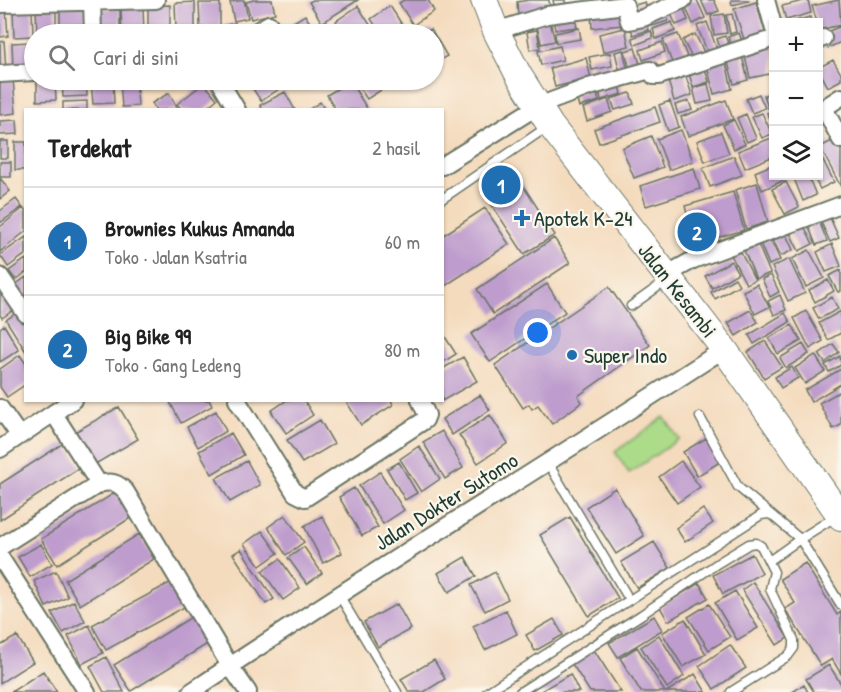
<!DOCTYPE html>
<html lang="id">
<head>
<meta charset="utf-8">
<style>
  :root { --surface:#fff; --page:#f6f6f6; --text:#222; --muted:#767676; --line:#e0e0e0; --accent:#1f6fb2 }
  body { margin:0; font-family:"Patrick Hand",sans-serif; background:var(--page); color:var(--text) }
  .controls { position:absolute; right:18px; top:18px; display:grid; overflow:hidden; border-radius:0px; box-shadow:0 2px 4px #0004 }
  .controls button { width:54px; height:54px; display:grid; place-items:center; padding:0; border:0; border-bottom:2px solid var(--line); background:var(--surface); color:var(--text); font:30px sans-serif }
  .you { position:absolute; left:538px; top:333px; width:21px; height:21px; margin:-15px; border:4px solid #fff; border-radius:50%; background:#1a73e8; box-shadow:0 0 0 9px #1a73e833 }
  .badge { display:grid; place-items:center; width:39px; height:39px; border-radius:50%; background:var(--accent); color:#fff; font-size:20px; font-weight:700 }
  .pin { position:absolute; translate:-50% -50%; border:3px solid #fff; box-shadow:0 2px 6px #0006 }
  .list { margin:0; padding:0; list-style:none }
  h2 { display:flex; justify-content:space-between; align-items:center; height:78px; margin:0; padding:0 24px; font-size:26px }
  h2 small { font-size:20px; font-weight:400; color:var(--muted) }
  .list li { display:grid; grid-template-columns:39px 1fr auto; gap:18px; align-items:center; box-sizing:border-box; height:108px; padding:0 24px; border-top:2px solid var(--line) }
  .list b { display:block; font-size:22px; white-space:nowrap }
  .list p { margin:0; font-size:20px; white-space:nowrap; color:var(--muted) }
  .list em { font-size:20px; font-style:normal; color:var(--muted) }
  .icon { flex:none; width:33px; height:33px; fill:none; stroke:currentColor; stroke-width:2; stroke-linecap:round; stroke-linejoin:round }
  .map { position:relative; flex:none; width:841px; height:692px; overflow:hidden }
  .search { position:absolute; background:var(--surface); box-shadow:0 2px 4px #0004; left:24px; top:24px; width:420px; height:66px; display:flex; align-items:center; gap:15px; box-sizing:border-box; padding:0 21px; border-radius:33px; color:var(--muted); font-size:22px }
  .panel { position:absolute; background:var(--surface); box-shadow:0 2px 4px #0004; left:24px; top:108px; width:420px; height:294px; border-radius:0px }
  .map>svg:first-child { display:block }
  .green { fill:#acdb89; stroke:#668c5e; stroke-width:1.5 }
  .building { fill:#be9ccd }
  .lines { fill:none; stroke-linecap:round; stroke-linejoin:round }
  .lane-casing { stroke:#6a7464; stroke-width:11 }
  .street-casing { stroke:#6a7464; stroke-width:20 }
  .primary-casing { stroke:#6a7464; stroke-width:28 }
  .lane { stroke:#fff; stroke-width:8 }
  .street { stroke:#fff; stroke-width:16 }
  .primary { stroke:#fff; stroke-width:26 }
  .poi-dot { fill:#1f6fb2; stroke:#fbf7ec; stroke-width:2 }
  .labels { text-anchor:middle; stroke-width:4.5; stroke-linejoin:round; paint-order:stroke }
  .poi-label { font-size:22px; fill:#1f3d34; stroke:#fbf7ec; text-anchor:start }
  .street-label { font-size:22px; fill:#1f3d34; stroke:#fbf7ec }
</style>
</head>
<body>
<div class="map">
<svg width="841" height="692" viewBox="0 0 841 692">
  <rect width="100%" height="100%" fill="#fbf7ec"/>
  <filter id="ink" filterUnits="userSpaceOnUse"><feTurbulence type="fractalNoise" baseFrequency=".0167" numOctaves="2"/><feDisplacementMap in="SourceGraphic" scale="12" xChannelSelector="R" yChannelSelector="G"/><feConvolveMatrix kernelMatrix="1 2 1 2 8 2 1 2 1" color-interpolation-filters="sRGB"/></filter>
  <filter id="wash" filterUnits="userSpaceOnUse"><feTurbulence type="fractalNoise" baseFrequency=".008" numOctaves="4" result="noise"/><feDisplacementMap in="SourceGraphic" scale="24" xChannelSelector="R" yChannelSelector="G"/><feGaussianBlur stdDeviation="1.35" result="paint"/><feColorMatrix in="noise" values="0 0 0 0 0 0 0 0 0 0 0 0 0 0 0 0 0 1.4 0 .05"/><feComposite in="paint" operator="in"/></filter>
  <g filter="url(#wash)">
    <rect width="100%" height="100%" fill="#f4dbbe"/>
    <path class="green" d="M 664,417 L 679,439 L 629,473 L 615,452 Z"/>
    <g id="blocks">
      <path class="building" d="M 244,0 L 248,18 L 234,21 L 230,2 Z
        M 254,0 L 272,0 L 275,13 L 251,19 L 246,2 Z
        M 313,0 L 358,0 L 322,23 L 309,2 Z
        M 404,0 L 428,0 L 434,11 L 413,25 L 399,3 Z
        M 529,0 L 549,0 L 550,11 L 518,16 L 517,2 Z
        M 553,0 L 565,0 L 566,9 L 555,11 Z
        M 686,0 L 697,0 L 705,18 L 693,24 L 683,1 Z
        M 701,0 L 714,0 L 719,11 L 708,15 Z
        M 731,0 L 749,0 L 749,1 L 732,5 Z
        M 808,0 L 811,13 L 786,20 L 782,6 Z
        M 839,0 L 841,25 L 818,30 L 818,22 L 817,22 L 812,6 Z
        M 195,2 L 195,29 L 176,30 L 175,3 Z
        M 645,2 L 648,14 L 632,18 L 629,7 Z
        M 756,2 L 766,35 L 745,42 L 734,9 Z
        M 199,3 L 220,3 L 220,27 L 200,27 Z
        M 682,4 L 688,20 L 676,25 L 669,9 Z
        M 170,5 L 170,29 L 148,30 L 148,6 Z
        M 36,6 L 56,6 L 56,33 L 37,34 Z
        M 85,6 L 85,32 L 60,32 L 60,7 Z
        M 358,6 L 376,34 L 344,34 L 336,21 Z
        M 390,6 L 405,29 L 396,34 L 381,34 L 371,19 Z
        M 121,7 L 143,7 L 144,34 L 122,34 Z
        M 0,9 L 6,9 L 8,36 L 0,37 Z
        M 32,9 L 33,36 L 14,37 L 13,10 Z
        M 95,9 L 120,9 L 120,34 L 95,34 Z
        M 622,10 L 623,25 L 592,28 L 591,13 Z
        M 666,11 L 668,21 L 652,26 L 649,16 Z
        M 574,13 L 577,27 L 555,30 L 553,16 Z
        M 724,14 L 727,33 L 714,35 L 711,16 Z
        M 732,14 L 736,32 L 730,34 L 726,15 Z
        M 305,15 L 317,34 L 299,34 L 292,23 Z
        M 810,17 L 811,22 L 791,22 Z
        M 549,18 L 555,41 L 541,44 L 536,21 Z
        M 646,19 L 649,30 L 633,35 L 630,25 Z
        M 672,22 L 675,31 L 656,39 L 653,29 Z
        M 707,22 L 718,52 L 709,56 L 697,26 Z
        M 235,23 L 237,34 L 224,34 L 222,26 Z
        M 841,26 L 841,42 L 828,48 L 822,34 Z
        M 579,28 L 581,39 L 556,43 L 555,33 Z
        M 625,28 L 629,46 L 603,52 L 599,34 Z
        M 431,29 L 447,56 L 434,64 L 434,34 L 421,34 Z
        M 537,30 L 540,48 L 530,50 L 527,32 Z
        M 651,31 L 653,38 L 635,45 L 632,38 Z
        M 739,33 L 743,43 L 732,47 L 728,37 Z
        M 678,34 L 688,59 L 673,65 L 663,39 Z
        M 695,34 L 706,56 L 694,62 L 683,40 Z
        M 725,36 L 730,47 L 721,51 L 717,39 Z
        M 4,41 L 6,70 L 0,70 L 0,42 Z
        M 31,42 L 32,67 L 13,68 L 12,43 Z
        M 662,42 L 665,52 L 643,60 L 640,50 Z
        M 773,45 L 774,73 L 750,78 L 744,52 Z
        M 560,46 L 563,60 L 541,65 L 538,51 Z
        M 635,48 L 641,67 L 630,70 L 625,51 Z
        M 623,50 L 628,71 L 620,73 L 615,52 Z
        M 741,52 L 748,80 L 734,84 L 726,56 Z
        M 610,53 L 612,66 L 592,70 L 589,57 Z
        M 586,58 L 591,78 L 555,87 L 550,68 Z
        M 725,58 L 732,89 L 714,94 L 706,62 Z
        M 833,60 L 841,74 L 841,80 L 828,87 L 818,68 Z
        M 704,65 L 709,82 L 693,87 L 688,70 Z
        M 684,71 L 692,95 L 674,101 L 667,77 Z
        M 13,79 L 16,113 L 0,115 L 0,81 Z
        M 37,80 L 55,80 L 56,100 L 37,101 Z
        M 62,80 L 86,80 L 87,96 L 63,97 Z
        M 91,80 L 113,80 L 114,103 L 93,104 Z
        M 120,80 L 136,80 L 138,106 L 122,107 Z
        M 139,80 L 156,80 L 157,84 L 139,86 Z
        M 247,80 L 273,80 L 279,89 L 261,101 Z
        M 354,80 L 390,80 L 392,83 L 367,99 Z
        M 350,81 L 368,110 L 336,110 L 327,95 Z
        M 619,82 L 622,94 L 601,100 L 598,88 Z
        M 204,83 L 217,99 L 204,110 L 182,110 L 177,104 Z
        M 708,84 L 712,101 L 697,104 L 693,88 Z
        M 595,88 L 599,101 L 579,107 L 575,94 Z
        M 285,92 L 295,110 L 263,110 L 260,105 Z
        M 774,92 L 774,106 L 768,108 L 764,95 Z
        M 169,93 L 178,109 L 156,110 L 152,103 Z
        M 630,93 L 634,104 L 615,110 L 611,99 Z
        M 759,94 L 765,108 L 752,113 L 746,99 Z
        M 608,99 L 612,112 L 587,121 L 583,108 Z
        M 726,100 L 733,119 L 688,136 L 681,117 Z
        M 87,101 L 87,110 L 63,110 L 63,102 Z
        M 670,101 L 679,127 L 668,131 L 659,105 Z
        M 689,101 L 692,110 L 678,114 L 675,105 Z
        M 320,102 L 325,110 L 308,110 Z
        M 655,107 L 660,122 L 599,143 L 594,129 Z
        M 774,109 L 774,126 L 767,113 Z
        M 762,113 L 772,134 L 762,138 L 752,117 Z
        M 746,114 L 756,138 L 747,142 L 737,118 Z
        M 17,120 L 18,134 L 0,135 L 0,121 Z
        M 734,120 L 745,144 L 734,149 L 723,125 Z
        M 681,130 L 693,161 L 669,170 L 657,139 Z
        M 721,132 L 729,153 L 705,162 L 697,141 Z
        M 651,136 L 663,167 L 634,178 L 622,148 Z
        M 774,137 L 774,156 L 745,168 L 738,151 Z
        M 838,138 L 841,144 L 841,187 L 820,147 Z
        M 0,141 L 8,141 L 8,158 L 0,158 Z
        M 15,142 L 26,142 L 26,170 L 15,170 Z
        M 818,150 L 834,182 L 820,189 L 813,176 L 818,176 Z
        M 734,156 L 742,175 L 710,187 L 703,168 Z
        M 0,162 L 11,162 L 11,177 L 0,177 Z
        M 774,164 L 774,176 L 786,176 L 787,179 L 762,190 L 755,172 Z
        M 694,168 L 700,189 L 646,206 L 640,186 Z
        M 513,170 L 555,235 L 524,254 L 482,190 Z
        M 793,176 L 808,176 L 816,195 L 803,201 Z
        M 0,178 L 10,191 L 0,199 Z
        M 786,182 L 799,207 L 785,214 L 772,189 Z
        M 757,183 L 768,222 L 746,229 L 735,190 Z
        M 733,192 L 744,230 L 695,244 L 685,206 Z
        M 16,199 L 22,207 L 0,223 L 0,211 Z
        M 23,208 L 26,212 L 26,231 L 0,252 L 0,227 Z
        M 485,208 L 509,244 L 445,286 L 442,282 L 442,236 Z
        M 827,211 L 839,238 L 830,242 L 818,215 Z
        M 817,216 L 827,241 L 816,245 L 806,220 Z
        M 802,222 L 813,244 L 799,251 L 788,229 Z
        M 784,230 L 793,250 L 781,256 L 771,236 Z
        M 26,237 L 26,254 L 8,267 L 0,255 Z
        M 554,238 L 570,263 L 493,314 L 477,289 Z
        M 770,238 L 780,260 L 769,265 L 760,243 Z
        M 757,242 L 770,273 L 756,279 L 743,248 Z
        M 832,244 L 841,266 L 826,272 L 817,252 Z
        M 739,249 L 755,280 L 746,284 L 730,253 Z
        M 809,250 L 824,278 L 806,287 L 792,259 Z
        M 26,259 L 26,272 L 16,280 L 9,271 Z
        M 789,259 L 805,293 L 788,301 L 772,267 Z
        M 731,261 L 738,273 L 712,288 L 705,276 Z
        M 841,270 L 841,291 L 838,292 L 829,276 Z
        M 771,275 L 779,292 L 770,297 L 762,279 Z
        M 26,277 L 26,305 L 11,288 Z
        M 735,278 L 739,285 L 715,299 L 711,292 Z
        M 828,280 L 834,291 L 815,302 L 809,290 Z
        M 547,284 L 565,312 L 490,362 L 471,334 Z
        M 757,284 L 769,307 L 755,314 L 743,291 Z
        M 609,287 L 650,345 L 578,396 L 582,402 L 552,424 L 538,405 L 532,409 L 529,404 L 523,408 L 495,365 Z
        M 4,291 L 15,309 L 2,318 L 0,315 L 0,294 Z
        M 780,295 L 786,310 L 774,315 L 768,301 Z
        M 832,297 L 838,309 L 819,319 L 813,308 Z
        M 750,310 L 758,322 L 736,336 L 728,323 Z
        M 806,311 L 823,341 L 810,349 L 794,318 Z
        M 841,311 L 841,333 L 828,340 L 819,323 Z
        M 18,312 L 26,323 L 26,352 L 6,320 Z
        M 785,313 L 790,322 L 754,344 L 749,335 Z
        M 4,325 L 19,350 L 0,362 L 0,328 Z
        M 792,325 L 801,341 L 778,354 L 769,338 Z
        M 444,335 L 456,354 L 442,363 L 442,336 Z
        M 765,341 L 782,367 L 764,378 L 748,352 Z
        M 803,344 L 809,354 L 786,368 L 780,358 Z
        M 833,344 L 839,352 L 825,363 L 819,354 Z
        M 20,355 L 26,364 L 26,384 L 7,397 L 0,387 L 0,369 Z
        M 815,355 L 825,371 L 805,384 L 795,368 Z
        M 840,356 L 841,365 L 829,372 L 825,365 Z
        M 463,357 L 477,381 L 442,401 L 442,369 Z
        M 792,367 L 798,378 L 781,388 L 775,377 Z
        M 841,369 L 841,384 L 811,402 L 805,390 Z
        M 841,391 L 841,425 L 833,429 L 819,403 Z
        M 480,395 L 490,410 L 452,435 L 442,419 Z
        M 173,400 L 209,400 L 212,406 L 181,423 L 170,402 Z
        M 287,400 L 304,400 L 313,415 L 286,433 L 271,411 Z
        M 350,400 L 391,400 L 393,405 L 361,425 L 347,403 Z
        M 119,407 L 138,439 L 92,466 L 73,433 Z
        M 216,411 L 226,431 L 198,447 L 187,427 Z
        M 490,415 L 508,443 L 478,463 L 459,435 Z
        M 320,420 L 334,444 L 302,463 L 287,440 Z
        M 442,431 L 463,468 L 445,479 L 423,442 Z
        M 231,433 L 244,455 L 212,474 L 199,451 Z
        M 706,438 L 720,462 L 697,476 L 683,452 Z
        M 65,442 L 81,467 L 0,520 L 0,484 Z
        M 419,446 L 440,479 L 421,492 L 400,459 Z
        M 247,461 L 260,485 L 230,502 L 216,478 Z
        M 681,461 L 700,487 L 677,503 L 659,477 Z
        M 399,462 L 417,493 L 405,500 L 387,469 Z
        M 380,472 L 404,510 L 383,524 L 359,486 Z
        M 354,488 L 378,527 L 362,536 L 339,497 Z
        M 615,488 L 644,536 L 616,554 L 586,507 Z
        M 116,492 L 132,517 L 57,565 L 41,539 Z
        M 703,509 L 713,523 L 685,542 L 676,528 Z
        M 285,515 L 304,542 L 286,555 L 268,527 Z
        M 322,516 L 342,553 L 323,563 L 304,526 Z
        M 570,517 L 618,598 L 589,616 L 540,535 Z
        M 262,531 L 278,553 L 260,566 L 244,544 Z
        M 139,534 L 154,559 L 80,605 L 65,580 Z
        M 654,542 L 670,568 L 637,588 L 621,562 Z
        M 41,544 L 52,564 L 30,577 L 18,557 Z
        M 304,547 L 322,573 L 307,584 L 288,558 Z
        M 241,549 L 274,599 L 266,604 L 233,554 Z
        M 752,554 L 762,573 L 723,594 L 713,575 Z
        M 465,557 L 476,576 L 449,592 L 438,573 Z
        M 280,559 L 300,588 L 283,600 L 262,571 Z
        M 805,563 L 837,615 L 841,612 L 841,674 L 832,659 L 821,666 L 785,609 L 795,603 L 780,579 Z
        M 56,571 L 68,597 L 46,607 L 34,581 Z
        M 495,572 L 508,599 L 485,611 L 471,585 Z
        M 177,579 L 190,604 L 106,650 L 92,625 Z
        M 753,582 L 788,638 L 777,645 L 742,590 Z
        M 699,583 L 708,598 L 668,621 L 660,607 Z
        M 735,591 L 758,628 L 737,640 L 715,603 Z
        M 74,601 L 85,621 L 63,633 L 52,613 Z
        M 397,604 L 411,629 L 378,647 L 364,622 Z
        M 709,604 L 730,637 L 709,650 L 688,617 Z
        M 506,610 L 517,634 L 485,650 L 473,626 Z
        M 193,616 L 209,643 L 131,691 L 114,665 Z
        M 654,616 L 662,630 L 618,657 L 609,643 Z
        M 554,619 L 563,635 L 535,651 L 526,635 Z
        M 685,619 L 706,654 L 683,667 L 662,633 Z
        M 89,625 L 103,653 L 82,664 L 68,636 Z
        M 659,635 L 684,676 L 667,688 L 641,647 Z
        M 17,636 L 33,662 L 0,683 L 0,646 Z
        M 730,645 L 746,668 L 714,689 L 699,666 Z
        M 637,647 L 665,692 L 641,692 L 620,658 Z
        M 594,650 L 621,692 L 590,692 L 572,664 Z
        M 106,657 L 124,692 L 104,692 L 90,666 Z
        M 434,660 L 445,679 L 424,692 L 409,692 L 401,679 Z
        M 829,665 L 841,684 L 841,692 L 814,692 L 806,679 Z
        M 43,671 L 57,692 L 11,692 Z
        M 570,674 L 579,692 L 539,692 Z
        M 695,674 L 706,692 L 666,692 Z
        M 804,685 L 808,692 L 792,692 Z"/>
    </g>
  </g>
  <g filter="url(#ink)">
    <use href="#blocks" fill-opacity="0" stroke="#6a7464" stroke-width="1.5"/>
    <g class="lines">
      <g class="lane-casing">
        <path id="lane" d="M 442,199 L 547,127
          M 631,306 L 666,281
          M 700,417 L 738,487 L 800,539 L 769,561
          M 548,463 L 626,594
          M 838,515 L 800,539 L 841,605
          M 339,595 L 397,692
          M 487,692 L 761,515 L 769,514
          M 520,692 L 641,615 L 718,563 L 749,544 L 756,543 L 761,546 L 774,572 L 770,589 L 794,640 L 794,648 L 788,656 L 731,692"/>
      </g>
      <g class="street-casing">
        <path id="street" d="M 92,0 L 93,34
          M 766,0 L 774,29
          M 0,4 L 156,0
          M 496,31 L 547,15 L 625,5 L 629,21 L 643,18 L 683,0
          M 252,34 L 269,24
          M 818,40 L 823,38
          M 0,74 L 34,72
          M 219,80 L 237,110
          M 841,97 L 827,106 L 825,110 L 841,140
          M 442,166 L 538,106 L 589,87 L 650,70 L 654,76 L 659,76 L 766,41
          M 666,275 L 693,260 L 841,205
          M 0,276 L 26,314
          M 237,400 L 295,493 L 305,498 L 425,420 L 427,415 L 420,400
          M 0,408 L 19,435
          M 54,414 L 99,484
          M 0,449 L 73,400
          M 0,547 L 99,484 C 111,481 118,482 126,492 L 230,666 L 248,692
          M 0,557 L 87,692
          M 191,692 C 366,574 547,465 724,349"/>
      </g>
      <g class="primary-casing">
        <path id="primary" d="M 484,0 L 496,31 L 518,74 L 550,125 L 724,349 L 841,517"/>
      </g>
      <use href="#lane" class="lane"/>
      <use href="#street" class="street"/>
      <use href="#primary" class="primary"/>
    </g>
  </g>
  <g class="poi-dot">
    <path d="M519 209h6v6h6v6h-6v6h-6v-6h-6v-6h6z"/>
    <circle cx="572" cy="355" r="6"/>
  </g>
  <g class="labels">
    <g class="poi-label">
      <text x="534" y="226">Apotek K-24</text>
      <text x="584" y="363">Super Indo</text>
    </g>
    <g class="street-label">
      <text transform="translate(678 290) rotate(52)" y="8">Jalan Kesambi</text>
      <text transform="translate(446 501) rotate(-32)" y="8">Jalan Dokter Sutomo</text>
    </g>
  </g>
</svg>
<div class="controls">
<button>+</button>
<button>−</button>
<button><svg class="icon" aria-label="layers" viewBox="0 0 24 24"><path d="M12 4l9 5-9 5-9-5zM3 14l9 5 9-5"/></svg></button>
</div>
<div class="you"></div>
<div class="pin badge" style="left:501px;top:185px">1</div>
<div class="pin badge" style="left:697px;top:232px">2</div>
<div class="search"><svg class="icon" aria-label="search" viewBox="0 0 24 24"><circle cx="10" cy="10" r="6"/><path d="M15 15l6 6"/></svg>Cari di sini</div>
<section class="panel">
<h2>Terdekat<small>2 hasil</small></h2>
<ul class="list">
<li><span class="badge">1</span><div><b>Brownies Kukus Amanda</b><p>Toko · Jalan Ksatria</p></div><em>60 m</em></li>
<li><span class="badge">2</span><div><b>Big Bike 99</b><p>Toko · Gang Ledeng</p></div><em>80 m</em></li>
</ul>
</section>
</div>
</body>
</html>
